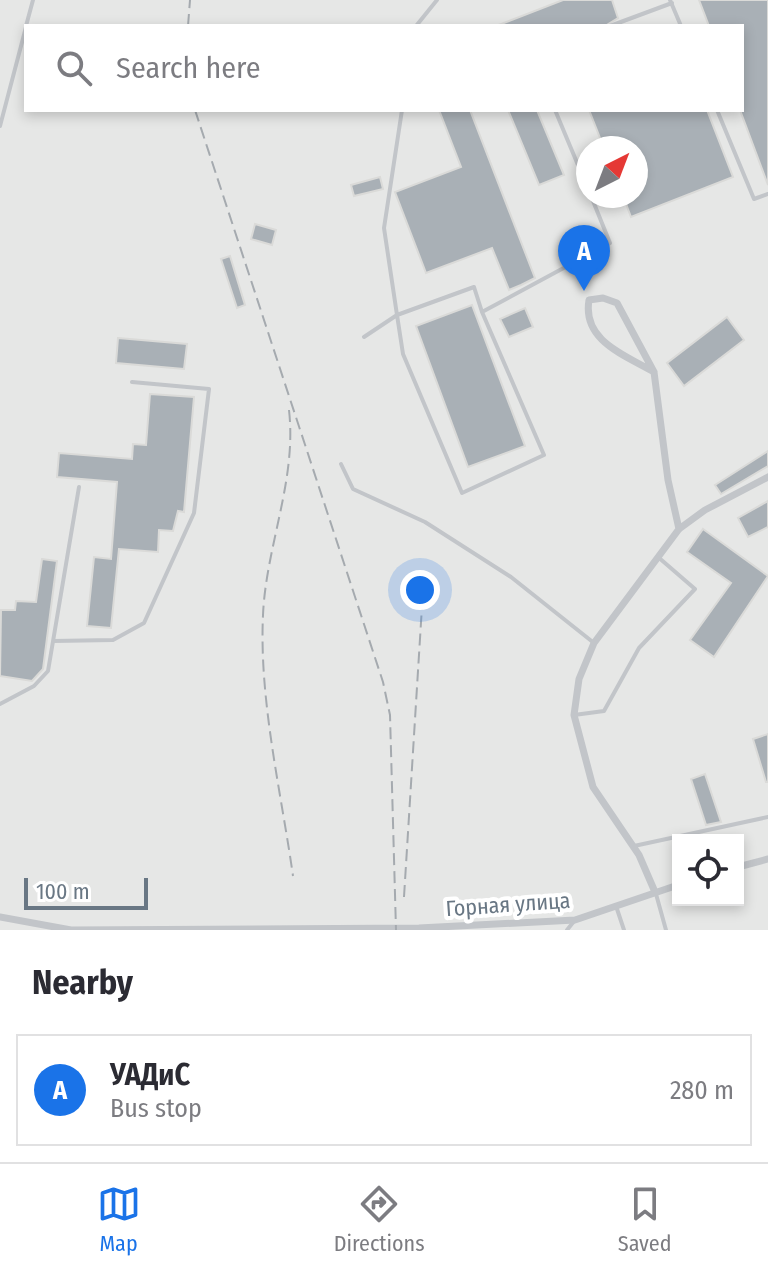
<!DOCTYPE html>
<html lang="en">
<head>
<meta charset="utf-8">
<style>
  :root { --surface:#fff; --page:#f2f2f3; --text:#2b2b33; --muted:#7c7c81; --line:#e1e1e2; --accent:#1a73e8 }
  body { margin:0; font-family:"Fira Sans Condensed",sans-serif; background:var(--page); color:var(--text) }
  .controls { position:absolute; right:24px; bottom:24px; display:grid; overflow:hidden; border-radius:0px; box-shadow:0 4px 12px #0003 }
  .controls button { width:72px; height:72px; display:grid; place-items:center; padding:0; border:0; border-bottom:2px solid var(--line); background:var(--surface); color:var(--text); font:40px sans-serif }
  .compass { position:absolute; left:576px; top:136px; width:72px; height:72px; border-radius:50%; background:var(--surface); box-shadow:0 4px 12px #0003; rotate:42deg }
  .scale { position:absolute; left:24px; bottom:20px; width:124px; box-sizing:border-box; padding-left:8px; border:4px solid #697784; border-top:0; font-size:22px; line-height:28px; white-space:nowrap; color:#697784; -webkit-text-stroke:6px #fff; paint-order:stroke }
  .you { position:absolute; left:420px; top:590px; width:28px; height:28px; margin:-20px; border:6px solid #fff; border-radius:50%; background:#1a73e8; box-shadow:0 0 0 12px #1a73e833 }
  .badge { display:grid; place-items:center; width:52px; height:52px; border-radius:50%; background:var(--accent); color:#fff; font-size:26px; font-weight:700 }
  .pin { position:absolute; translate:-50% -66px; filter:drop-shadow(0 2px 4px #0008) }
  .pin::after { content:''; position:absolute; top:42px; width:28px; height:24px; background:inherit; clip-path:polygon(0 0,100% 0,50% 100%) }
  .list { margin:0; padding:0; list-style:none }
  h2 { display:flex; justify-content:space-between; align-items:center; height:104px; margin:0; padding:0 32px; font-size:34px }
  h2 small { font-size:26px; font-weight:400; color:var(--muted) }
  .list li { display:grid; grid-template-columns:52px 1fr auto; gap:24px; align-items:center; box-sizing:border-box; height:112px; margin:0 16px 16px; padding:0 16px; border:2px solid var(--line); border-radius:0px }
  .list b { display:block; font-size:30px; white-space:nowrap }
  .list p { margin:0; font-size:26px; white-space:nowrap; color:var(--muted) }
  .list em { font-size:26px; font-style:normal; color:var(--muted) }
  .icon { flex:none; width:44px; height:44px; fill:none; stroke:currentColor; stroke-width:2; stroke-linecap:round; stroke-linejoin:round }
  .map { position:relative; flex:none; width:768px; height:930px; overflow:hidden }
  .search { position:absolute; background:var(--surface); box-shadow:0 4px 12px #0003; left:24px; right:24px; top:24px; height:88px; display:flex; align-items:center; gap:20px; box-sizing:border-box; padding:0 28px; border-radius:0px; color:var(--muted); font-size:30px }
  .sheet { height:232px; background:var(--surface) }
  nav { display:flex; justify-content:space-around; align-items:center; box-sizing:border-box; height:112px; border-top:2px solid var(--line); background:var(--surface); font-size:22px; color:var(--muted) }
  nav a { display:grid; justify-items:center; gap:4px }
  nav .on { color:var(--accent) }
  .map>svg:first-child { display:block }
  .built { fill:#e6e7e6; fill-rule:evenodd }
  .building { fill:#a9b0b6; stroke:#dadad8; stroke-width:2 }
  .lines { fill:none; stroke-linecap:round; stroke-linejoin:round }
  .lane { stroke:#c2c5c9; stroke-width:4 }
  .street { stroke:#c2c5c9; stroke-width:7 }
  .rail { stroke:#a5aaaf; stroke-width:2; stroke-dasharray:12 6; stroke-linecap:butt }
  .labels { text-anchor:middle; stroke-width:8; stroke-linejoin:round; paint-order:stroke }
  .street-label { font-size:22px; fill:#697784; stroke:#fff }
</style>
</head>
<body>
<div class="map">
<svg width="768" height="930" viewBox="0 0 768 930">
  <rect width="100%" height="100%" fill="#f8f8f6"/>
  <path class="built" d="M 0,0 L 768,0 L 768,930 L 0,930 ZM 26,26 L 742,26 L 742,110 L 26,110 ZM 588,148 L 636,148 L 636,196 L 588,196 ZM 678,840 L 738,840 L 738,900 L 678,900 Z"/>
  <path class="building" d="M 563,0 L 612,0 L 618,18 L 605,26 L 496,26 Z
    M 699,0 L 768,0 L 768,185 L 740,110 L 742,26 L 709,26 Z
    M 439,110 L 470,110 L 535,278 L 521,285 L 509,290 L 492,248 L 426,273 L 395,192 L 461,167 Z
    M 508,110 L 537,110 L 564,175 L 539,185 Z
    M 589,110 L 707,110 L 733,177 L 631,217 L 623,196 L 636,196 L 636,148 L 604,148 Z
    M 380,177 L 383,189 L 354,196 L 351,185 Z
    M 255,224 L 276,230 L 272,245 L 251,239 Z
    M 230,256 L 245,305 L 237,308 L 221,259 Z
    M 472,305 L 525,446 L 468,467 L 416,326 Z
    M 525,308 L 533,327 L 509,337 L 500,319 Z
    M 727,317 L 744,340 L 684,386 L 667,363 Z
    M 118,338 L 187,344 L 184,369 L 116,363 Z
    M 150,394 L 194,397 L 184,512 L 178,511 L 173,531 L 159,530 L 158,552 L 119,549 L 111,628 L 87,626 L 94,557 L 111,559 L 117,482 L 57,477 L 59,453 L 132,459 L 133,444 L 146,445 Z
    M 768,451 L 768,466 L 721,494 L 715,485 Z
    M 768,501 L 768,527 L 748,537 L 738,518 Z
    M 703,529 L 768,576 L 714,657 L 690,640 L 731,583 L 687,552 Z
    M 42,559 L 57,561 L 43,669 L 32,681 L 0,676 L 1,610 L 15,610 L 16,601 L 36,602 Z
    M 768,734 L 768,782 L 766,782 L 753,739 Z
    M 705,774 L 721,822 L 706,825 L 691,779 Z"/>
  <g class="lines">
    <path class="lane" d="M 670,0 L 681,26
      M 26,26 L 33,0
      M 416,26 L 437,0
      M 610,26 L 672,3
      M 555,110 L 588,189
      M 717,110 L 754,199 L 768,194
      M 0,126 L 26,27
      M 482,312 L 544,455 L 462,493 L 403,354 L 397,315 L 474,287 L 482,312 L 610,243 L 591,196
      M 364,337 L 397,315 L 384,228 L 402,110
      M 341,464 L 353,489 L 425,522 L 511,577 L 594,643
      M 53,641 L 113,640 L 144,623 L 194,513 L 209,389 L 132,382
      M 0,704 L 34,686 L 48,671 L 79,487
      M 574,715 L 604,711 L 639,648 L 695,589 L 658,557
      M 634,846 L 768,817
      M 656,894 L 666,930
      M 616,906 L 624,930
      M 567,930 L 575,920"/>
    <path class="street" d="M 654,372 C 625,355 582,341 589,300 L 603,298 L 617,303 L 654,372 L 668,480 L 679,529
      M 738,867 L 768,859
      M 655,892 L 639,855 L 593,787 L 574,715 L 579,679 L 594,643 L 679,529 L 705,510 L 768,477
      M 0,917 L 71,930 L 419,928 L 575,920 L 678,885"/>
    <path class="rail" d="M 188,26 L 190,0
      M 195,110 L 383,682 L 390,715 L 396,930
      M 289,410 C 297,480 266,546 263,615 C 259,701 281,791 293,876
      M 404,897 L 424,574"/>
  </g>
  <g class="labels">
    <g class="street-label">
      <text transform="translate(508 904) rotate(-4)" y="8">Горная улица</text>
    </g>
  </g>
</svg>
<div class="controls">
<button><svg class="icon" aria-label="locate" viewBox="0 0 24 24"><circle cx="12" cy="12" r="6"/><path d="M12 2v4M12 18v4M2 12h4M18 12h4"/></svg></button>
</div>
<svg class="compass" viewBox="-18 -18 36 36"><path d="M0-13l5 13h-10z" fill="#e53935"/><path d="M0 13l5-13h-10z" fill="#7c7c81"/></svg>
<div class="scale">100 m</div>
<div class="you"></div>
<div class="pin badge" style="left:584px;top:291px">A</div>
<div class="search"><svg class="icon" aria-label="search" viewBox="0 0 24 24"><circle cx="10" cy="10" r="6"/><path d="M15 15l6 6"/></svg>Search here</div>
</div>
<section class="sheet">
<h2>Nearby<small></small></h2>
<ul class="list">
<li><span class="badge">A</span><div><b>УАДиС</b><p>Bus stop</p></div><em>280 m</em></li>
</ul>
</section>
<nav>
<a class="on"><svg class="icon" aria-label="map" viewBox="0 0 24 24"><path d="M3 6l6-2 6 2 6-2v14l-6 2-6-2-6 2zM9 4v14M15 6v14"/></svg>Map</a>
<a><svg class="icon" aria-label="directions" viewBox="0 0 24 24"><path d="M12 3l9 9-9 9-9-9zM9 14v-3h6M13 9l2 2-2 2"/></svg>Directions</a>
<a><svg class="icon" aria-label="saved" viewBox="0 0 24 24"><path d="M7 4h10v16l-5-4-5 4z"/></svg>Saved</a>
</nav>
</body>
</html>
